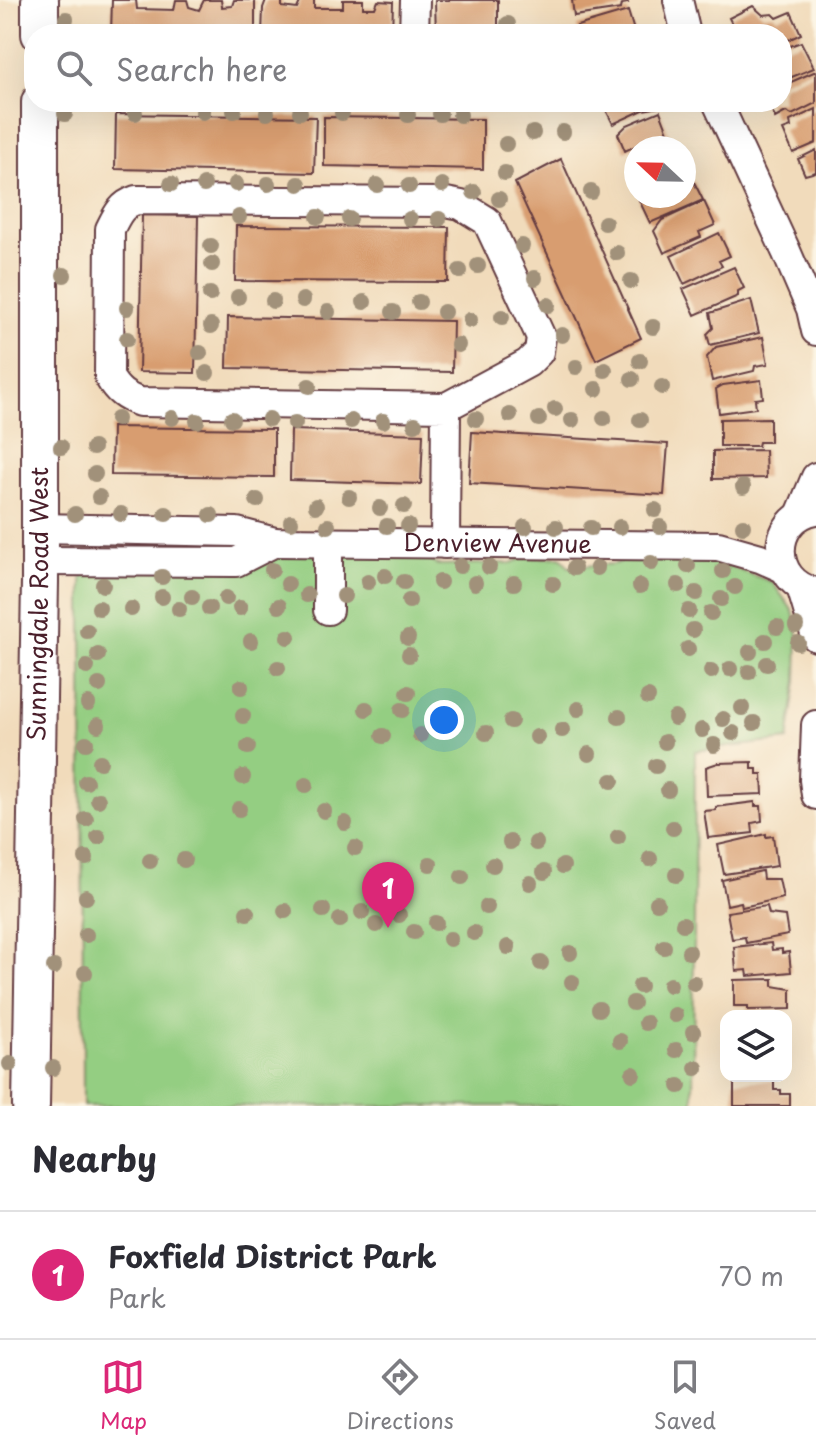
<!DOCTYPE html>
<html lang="en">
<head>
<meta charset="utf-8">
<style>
  :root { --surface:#fff; --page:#f7f7f7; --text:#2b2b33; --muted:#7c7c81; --line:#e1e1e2; --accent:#db2777 }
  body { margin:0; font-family:"Playpen Sans",sans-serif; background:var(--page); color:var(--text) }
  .controls { position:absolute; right:24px; bottom:24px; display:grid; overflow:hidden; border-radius:16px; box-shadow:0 8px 32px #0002 }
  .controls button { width:72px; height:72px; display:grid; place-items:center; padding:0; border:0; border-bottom:2px solid var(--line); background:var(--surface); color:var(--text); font:40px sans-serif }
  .compass { position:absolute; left:624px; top:136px; width:72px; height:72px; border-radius:50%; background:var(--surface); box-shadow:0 8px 32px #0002; rotate:292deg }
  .you { position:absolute; left:444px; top:720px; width:28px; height:28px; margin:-20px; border:6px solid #fff; border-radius:50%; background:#1a73e8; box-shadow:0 0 0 12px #1a73e833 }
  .badge { display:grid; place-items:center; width:52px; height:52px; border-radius:50%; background:var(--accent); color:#fff; font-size:26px; font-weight:700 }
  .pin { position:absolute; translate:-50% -66px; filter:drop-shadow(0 2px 4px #0008) }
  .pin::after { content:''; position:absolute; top:42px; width:28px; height:24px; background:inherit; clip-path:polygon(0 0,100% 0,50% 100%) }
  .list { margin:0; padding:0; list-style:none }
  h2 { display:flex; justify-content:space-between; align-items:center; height:104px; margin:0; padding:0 32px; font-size:34px }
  h2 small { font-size:26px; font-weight:400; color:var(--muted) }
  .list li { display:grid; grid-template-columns:52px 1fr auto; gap:24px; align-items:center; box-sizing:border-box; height:128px; padding:0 32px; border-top:2px solid var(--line) }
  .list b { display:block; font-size:30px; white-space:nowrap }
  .list p { margin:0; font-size:26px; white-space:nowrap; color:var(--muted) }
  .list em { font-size:26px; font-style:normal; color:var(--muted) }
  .icon { flex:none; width:44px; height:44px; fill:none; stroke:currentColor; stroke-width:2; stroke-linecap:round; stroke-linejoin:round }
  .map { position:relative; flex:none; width:816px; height:1106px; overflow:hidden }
  .search { position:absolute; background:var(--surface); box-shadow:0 8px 32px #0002; left:24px; right:24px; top:24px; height:88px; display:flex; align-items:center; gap:20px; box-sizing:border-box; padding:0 28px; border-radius:32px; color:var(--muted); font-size:30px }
  .sheet { height:232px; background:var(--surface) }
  nav { display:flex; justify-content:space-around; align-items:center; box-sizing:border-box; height:112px; border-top:2px solid var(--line); background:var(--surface); font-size:22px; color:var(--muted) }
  nav a { display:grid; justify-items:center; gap:4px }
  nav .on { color:var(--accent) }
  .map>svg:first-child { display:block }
  .green { fill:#94ce82; stroke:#6f7656; stroke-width:2 }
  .building { fill:#d89d70 }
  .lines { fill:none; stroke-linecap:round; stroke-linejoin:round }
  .minor-casing { stroke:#633b41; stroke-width:32 }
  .major-casing { stroke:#633b41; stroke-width:40 }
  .minor { stroke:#fff; stroke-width:28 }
  .major { stroke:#fff; stroke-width:36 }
  .tree { fill:#a1917a }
  .labels { text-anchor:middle; stroke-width:6; stroke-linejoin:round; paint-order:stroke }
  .street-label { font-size:24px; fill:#4a1f2b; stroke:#fcf5e5 }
</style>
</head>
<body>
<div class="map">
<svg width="816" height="1106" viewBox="0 0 816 1106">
  <rect width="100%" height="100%" fill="#fcf5e5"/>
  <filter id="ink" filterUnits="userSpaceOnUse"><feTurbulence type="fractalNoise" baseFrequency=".0125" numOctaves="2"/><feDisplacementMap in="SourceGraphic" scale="16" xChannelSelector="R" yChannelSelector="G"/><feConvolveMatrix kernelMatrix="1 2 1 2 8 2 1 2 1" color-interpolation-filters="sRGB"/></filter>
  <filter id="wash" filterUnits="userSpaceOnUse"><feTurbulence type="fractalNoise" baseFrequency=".006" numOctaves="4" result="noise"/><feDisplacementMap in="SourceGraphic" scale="32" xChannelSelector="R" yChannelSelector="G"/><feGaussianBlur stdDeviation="1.8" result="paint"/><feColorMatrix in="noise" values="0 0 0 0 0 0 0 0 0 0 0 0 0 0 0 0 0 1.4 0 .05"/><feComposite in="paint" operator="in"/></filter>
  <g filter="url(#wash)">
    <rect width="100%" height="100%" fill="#f1dbbb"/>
    <path class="green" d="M 417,550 L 437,565 L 511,563 L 524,558 L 561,557 L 569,567 L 614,564 L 640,554 L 720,563 L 772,582 L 793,611 L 798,634 L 797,681 L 788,740 L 695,751 L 693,1106 L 83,1106 L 82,570 L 283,552 Z"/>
    <g id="blocks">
      <path class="building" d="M 112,0 L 136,0 L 137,9 L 174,10 L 176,0 L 187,0 L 189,7 L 199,10 L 204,0 L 221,0 L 222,7 L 232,6 L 234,0 L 255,0 L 255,34 L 111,34 Z
        M 266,0 L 282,0 L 282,7 L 297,9 L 301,0 L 314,0 L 314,8 L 343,8 L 343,0 L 363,0 L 363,8 L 375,8 L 378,1 L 393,2 L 392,34 L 262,34 L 263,8 Z
        M 435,0 L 498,0 L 498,34 L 436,34 Z
        M 572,0 L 627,0 L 628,3 L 622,4 L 621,9 L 574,16 Z
        M 753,6 L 763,15 L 773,14 L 777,18 L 791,12 L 801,34 L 782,43 L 782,34 L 737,34 L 729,18 Z
        M 628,11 L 635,34 L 579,34 L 577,26 Z
        M 801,42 L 814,68 L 782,81 L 782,49 Z
        M 816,71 L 816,103 L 792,115 L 786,112 L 775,118 L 768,102 L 782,102 L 782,86 Z
        M 607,102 L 658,102 L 660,107 L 643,110 L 613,124 L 603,104 Z
        M 816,109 L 816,143 L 793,153 L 783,130 L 791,127 L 790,121 Z
        M 660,111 L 670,137 L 653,145 L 648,140 L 625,151 L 618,134 L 627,125 Z
        M 116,114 L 316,117 L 314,173 L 115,169 Z
        M 324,117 L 483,119 L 483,169 L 324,166 Z
        M 816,150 L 816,172 L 805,175 L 798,159 Z
        M 561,159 L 641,338 L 596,360 L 515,183 Z
        M 684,176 L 687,185 L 694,182 L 703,200 L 650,223 L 639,200 L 643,196 L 684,196 Z
        M 704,201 L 715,225 L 699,232 L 701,237 L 664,253 L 654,231 L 662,220 Z
        M 142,215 L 198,216 L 195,373 L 139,372 Z
        M 236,226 L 449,227 L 448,282 L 235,281 Z
        M 719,233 L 730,256 L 719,261 L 722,266 L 684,284 L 671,256 Z
        M 734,267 L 744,288 L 738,291 L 738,296 L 695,315 L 683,289 Z
        M 751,300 L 759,333 L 710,345 L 707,334 L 713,328 L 710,313 Z
        M 228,317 L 453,321 L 452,372 L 227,368 Z
        M 763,337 L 768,364 L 755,366 L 754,371 L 712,381 L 707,357 L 716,347 Z
        M 761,380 L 763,398 L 755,399 L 756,408 L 719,413 L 716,389 L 723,385 Z
        M 770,418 L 770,442 L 759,442 L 758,446 L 720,446 L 720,419 Z
        M 112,427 L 274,429 L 274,477 L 111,475 Z
        M 291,430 L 423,434 L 421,484 L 290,480 Z
        M 472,432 L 668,444 L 664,495 L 469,483 Z
        M 765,450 L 766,478 L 713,479 L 713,451 Z
        M 752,762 L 752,769 L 757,769 L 757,774 L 762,774 L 763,794 L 707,796 L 706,767 L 718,763 Z
        M 755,802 L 755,806 L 761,806 L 762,821 L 752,823 L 753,833 L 708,838 L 704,811 L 716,810 L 716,807 Z
        M 766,834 L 766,837 L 773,836 L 777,866 L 724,874 L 718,845 Z
        M 762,871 L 763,879 L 779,879 L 783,898 L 742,907 L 741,902 L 727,905 L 722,880 Z
        M 767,906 L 769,914 L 785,916 L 788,935 L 746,943 L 745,937 L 732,939 L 727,912 Z
        M 771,943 L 772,950 L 782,949 L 782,953 L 789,952 L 791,972 L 748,976 L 747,970 L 736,971 L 734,947 Z
        M 773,979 L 773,986 L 791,989 L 791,1009 L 748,1010 L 748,1006 L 734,1006 L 734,980 Z
        M 734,1081 L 774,1081 L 774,1090 L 781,1090 L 781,1094 L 790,1094 L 790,1106 L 734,1106 Z"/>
    </g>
  </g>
  <g filter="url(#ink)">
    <use href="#blocks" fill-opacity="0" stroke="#633b41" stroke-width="2"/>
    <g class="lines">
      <g class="minor-casing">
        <g id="minor">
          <path d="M 678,0 L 686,34"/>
          <path d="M 414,34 L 415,0"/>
          <path d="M 717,102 L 786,251 L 811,309 L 816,331"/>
          <path d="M 816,510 C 769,518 769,583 816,592"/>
          <path d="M 800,515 L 816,477"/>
          <path id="s1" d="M 39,528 L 237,532 L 275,542 L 718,546 L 760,558 L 783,568"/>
          <path d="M 328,542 L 328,610"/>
          <path d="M 445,544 L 446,407 L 528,363 L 539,352 L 541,337 L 487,221 L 461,205 L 446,202 L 136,200 C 121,205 117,215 110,229 L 109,377 C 117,391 125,397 140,402 L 446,407"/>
          <path d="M 40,561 L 236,562 L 275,542"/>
          <path d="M 801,587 L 816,637"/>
          <path d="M 816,725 L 814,780 L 816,795"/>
        </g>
      </g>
      <g class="major-casing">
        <g id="major">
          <path d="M 40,34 L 40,0"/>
          <path id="s2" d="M 31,1106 L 40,582 L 40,102"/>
        </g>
      </g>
      <use href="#minor" class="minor"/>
      <use href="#major" class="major"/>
    </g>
    <g class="tree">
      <circle cx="66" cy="19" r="8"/>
      <circle cx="508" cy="24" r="8"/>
      <circle cx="234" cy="111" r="8"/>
      <circle cx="203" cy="112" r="8"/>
      <circle cx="300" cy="112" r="8"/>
      <circle cx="135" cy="113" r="8"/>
      <circle cx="267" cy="113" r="8"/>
      <circle cx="342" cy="113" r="8"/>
      <circle cx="65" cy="114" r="8"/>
      <circle cx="440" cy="114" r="8"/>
      <circle cx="408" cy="115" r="8"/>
      <circle cx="460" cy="115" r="8"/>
      <circle cx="563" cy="132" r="8"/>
      <circle cx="533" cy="133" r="8"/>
      <circle cx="506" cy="144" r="8"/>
      <circle cx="505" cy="173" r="8"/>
      <circle cx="171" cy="184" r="8"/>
      <circle cx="236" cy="184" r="8"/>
      <circle cx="268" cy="184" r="8"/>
      <circle cx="299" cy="184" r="8"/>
      <circle cx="204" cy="185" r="8"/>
      <circle cx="377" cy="185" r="8"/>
      <circle cx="442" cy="185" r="8"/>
      <circle cx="409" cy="186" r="8"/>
      <circle cx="474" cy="192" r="8"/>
      <circle cx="591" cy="192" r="8"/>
      <circle cx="499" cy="199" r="8"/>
      <circle cx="239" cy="217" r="8"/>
      <circle cx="318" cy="217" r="8"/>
      <circle cx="349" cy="219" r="8"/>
      <circle cx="410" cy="219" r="8"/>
      <circle cx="439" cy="219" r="8"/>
      <circle cx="605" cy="223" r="8"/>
      <circle cx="211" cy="246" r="8"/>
      <circle cx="522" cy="246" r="8"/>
      <circle cx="617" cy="253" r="8"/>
      <circle cx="212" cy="264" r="8"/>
      <circle cx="478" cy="266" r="8"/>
      <circle cx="460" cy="271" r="8"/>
      <circle cx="64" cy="275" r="8"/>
      <circle cx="535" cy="278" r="8"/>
      <circle cx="631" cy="281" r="8"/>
      <circle cx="210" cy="294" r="8"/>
      <circle cx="238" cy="297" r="8"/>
      <circle cx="303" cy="300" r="8"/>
      <circle cx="273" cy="301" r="8"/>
      <circle cx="364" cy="302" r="8"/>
      <circle cx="419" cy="302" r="8"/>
      <circle cx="548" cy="305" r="8"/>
      <circle cx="127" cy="308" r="8"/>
      <circle cx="328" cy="312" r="8"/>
      <circle cx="393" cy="312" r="8"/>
      <circle cx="444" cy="312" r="8"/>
      <circle cx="502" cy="317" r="8"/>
      <circle cx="470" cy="320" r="8"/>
      <circle cx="211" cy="326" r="8"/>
      <circle cx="653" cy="327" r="8"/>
      <circle cx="562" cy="335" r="8"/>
      <circle cx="127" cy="339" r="8"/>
      <circle cx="458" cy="345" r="8"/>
      <circle cx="200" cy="353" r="8"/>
      <circle cx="640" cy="361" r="8"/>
      <circle cx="576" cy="367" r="8"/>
      <circle cx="605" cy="370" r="8"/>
      <circle cx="207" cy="373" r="8"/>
      <circle cx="632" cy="379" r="8"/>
      <circle cx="309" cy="386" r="8"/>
      <circle cx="662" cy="387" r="8"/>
      <circle cx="596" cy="389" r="8"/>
      <circle cx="555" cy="409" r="8"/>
      <circle cx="510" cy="415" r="8"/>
      <circle cx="172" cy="418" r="8"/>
      <circle cx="604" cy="418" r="8"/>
      <circle cx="117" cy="419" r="8"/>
      <circle cx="232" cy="419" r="8"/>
      <circle cx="269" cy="419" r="8"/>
      <circle cx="476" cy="419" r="8"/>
      <circle cx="539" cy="419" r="8"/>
      <circle cx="572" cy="420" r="8"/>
      <circle cx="640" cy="420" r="8"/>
      <circle cx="197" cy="421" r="8"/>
      <circle cx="351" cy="421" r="8"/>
      <circle cx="383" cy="421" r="8"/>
      <circle cx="295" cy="423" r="8"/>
      <circle cx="415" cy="424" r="8"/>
      <circle cx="61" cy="447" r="8"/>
      <circle cx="93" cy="448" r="8"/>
      <circle cx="95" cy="474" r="8"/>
      <circle cx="743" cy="487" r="8"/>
      <circle cx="99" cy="497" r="8"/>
      <circle cx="349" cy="497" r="8"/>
      <circle cx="257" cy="500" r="8"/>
      <circle cx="316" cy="506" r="8"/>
      <circle cx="404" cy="506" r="8"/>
      <circle cx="380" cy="508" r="8"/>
      <circle cx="655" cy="510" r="8"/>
      <circle cx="75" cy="514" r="8"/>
      <circle cx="121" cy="514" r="8"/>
      <circle cx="166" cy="514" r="8"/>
      <circle cx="211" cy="515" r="8"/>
      <circle cx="291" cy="522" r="8"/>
      <circle cx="328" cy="526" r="8"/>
      <circle cx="387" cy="526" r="8"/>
      <circle cx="408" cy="526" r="8"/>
      <circle cx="743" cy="526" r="8"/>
      <circle cx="525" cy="527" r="8"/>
      <circle cx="556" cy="527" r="8"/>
      <circle cx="620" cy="527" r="8"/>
      <circle cx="660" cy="527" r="8"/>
      <circle cx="591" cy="528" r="8"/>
      <circle cx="651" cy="563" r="8"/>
      <circle cx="460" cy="566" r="8"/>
      <circle cx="688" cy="566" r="8"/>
      <circle cx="489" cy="567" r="8"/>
      <circle cx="574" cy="568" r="8"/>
      <circle cx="597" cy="568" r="8"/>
      <circle cx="272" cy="570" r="8"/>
      <circle cx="723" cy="571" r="8"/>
      <circle cx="385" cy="576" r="8"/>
      <circle cx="162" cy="577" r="8"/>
      <circle cx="368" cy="582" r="8"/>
      <circle cx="404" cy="582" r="8"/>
      <circle cx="440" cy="582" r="8"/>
      <circle cx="475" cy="583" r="8"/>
      <circle cx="514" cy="583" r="8"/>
      <circle cx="288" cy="584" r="8"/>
      <circle cx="553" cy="584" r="8"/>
      <circle cx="103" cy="585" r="8"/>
      <circle cx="678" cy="585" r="8"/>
      <circle cx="640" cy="586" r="8"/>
      <circle cx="735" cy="587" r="8"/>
      <circle cx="696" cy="593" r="8"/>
      <circle cx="307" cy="595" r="8"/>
      <circle cx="344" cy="596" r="8"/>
      <circle cx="162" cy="597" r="8"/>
      <circle cx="192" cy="597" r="8"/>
      <circle cx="226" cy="598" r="8"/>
      <circle cx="721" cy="599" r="8"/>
      <circle cx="409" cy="601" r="8"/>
      <circle cx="279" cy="606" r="8"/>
      <circle cx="99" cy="608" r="8"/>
      <circle cx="209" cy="608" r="8"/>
      <circle cx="240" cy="608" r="8"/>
      <circle cx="131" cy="609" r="8"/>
      <circle cx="179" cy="609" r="8"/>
      <circle cx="689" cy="611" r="8"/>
      <circle cx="711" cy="613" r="8"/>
      <circle cx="796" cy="626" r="8"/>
      <circle cx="777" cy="627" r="8"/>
      <circle cx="693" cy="630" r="8"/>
      <circle cx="87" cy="631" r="8"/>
      <circle cx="288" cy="637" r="8"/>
      <circle cx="408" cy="638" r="8"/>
      <circle cx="251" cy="641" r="8"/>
      <circle cx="765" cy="641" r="8"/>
      <circle cx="798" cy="643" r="8"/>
      <circle cx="688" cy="649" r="8"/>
      <circle cx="750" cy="652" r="8"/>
      <circle cx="98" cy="655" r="8"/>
      <circle cx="409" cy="655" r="8"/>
      <circle cx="767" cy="664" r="8"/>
      <circle cx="87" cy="667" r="8"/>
      <circle cx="278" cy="668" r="8"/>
      <circle cx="730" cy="669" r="8"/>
      <circle cx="711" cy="671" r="8"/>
      <circle cx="749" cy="672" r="8"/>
      <circle cx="99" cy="685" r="8"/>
      <circle cx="241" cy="687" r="8"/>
      <circle cx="408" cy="693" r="8"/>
      <circle cx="648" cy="697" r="8"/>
      <circle cx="88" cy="704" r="8"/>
      <circle cx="742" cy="708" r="8"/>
      <circle cx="366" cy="709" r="8"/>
      <circle cx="578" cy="709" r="8"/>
      <circle cx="402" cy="710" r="8"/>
      <circle cx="440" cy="711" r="8"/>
      <circle cx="243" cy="716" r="8"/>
      <circle cx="619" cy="717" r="8"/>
      <circle cx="675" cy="718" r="8"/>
      <circle cx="723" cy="719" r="8"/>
      <circle cx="511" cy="721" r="8"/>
      <circle cx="754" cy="723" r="8"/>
      <circle cx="98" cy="725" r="8"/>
      <circle cx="562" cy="730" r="8"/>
      <circle cx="702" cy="730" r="8"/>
      <circle cx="486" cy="733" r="8"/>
      <circle cx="733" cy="733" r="8"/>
      <circle cx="420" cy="735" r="8"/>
      <circle cx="383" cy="736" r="8"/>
      <circle cx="537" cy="737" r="8"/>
      <circle cx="665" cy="742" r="8"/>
      <circle cx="86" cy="743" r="8"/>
      <circle cx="714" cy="745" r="8"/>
      <circle cx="248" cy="747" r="8"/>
      <circle cx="589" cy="754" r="8"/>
      <circle cx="100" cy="762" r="8"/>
      <circle cx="656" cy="766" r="8"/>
      <circle cx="243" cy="777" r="8"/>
      <circle cx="612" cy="781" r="8"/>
      <circle cx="86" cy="782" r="8"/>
      <circle cx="306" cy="785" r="8"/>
      <circle cx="668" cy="790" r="8"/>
      <circle cx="98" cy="800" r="8"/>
      <circle cx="239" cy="809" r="8"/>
      <circle cx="324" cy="811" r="8"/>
      <circle cx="86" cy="819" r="8"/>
      <circle cx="345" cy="823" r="8"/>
      <circle cx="673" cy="828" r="8"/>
      <circle cx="98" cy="837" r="8"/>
      <circle cx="618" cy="837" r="8"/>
      <circle cx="510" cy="842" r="8"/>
      <circle cx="536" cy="843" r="8"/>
      <circle cx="355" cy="848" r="8"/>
      <circle cx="86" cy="858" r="8"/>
      <circle cx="650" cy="859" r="8"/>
      <circle cx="184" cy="860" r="8"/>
      <circle cx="150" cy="861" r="8"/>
      <circle cx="430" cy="864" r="8"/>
      <circle cx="493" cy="865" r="8"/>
      <circle cx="563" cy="866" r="8"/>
      <circle cx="544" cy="872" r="8"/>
      <circle cx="393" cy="874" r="8"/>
      <circle cx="676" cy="875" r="8"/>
      <circle cx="462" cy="877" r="8"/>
      <circle cx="530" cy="883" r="8"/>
      <circle cx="86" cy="897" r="8"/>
      <circle cx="657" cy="903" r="8"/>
      <circle cx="487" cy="907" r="8"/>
      <circle cx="323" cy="910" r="8"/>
      <circle cx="285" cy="911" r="8"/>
      <circle cx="362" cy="912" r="8"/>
      <circle cx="247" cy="913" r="8"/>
      <circle cx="399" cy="915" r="8"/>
      <circle cx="340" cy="920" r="8"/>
      <circle cx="436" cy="923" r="8"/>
      <circle cx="683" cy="924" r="8"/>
      <circle cx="376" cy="925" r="8"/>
      <circle cx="414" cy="932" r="8"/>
      <circle cx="474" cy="933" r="8"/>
      <circle cx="86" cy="935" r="8"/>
      <circle cx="450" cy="939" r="8"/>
      <circle cx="508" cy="947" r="8"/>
      <circle cx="664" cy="947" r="8"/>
      <circle cx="689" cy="952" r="8"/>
      <circle cx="570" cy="953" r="8"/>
      <circle cx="541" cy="963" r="8"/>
      <circle cx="54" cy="967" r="8"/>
      <circle cx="85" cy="973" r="8"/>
      <circle cx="572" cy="982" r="8"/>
      <circle cx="694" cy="983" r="8"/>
      <circle cx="670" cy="985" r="8"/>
      <circle cx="640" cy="986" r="8"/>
      <circle cx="633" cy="1003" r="8"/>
      <circle cx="599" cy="1009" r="8"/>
      <circle cx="675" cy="1015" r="8"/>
      <circle cx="646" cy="1023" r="8"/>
      <circle cx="693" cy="1032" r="8"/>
      <circle cx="620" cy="1041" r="8"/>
      <circle cx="676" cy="1050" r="8"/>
      <circle cx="10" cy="1064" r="8"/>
      <circle cx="53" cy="1068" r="8"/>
      <circle cx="696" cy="1068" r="8"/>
      <circle cx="633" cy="1074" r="8"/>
      <circle cx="679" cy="1086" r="8"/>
    </g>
  </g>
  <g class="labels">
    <g class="street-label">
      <text dy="8" stroke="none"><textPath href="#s1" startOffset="460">Denview Avenue</textPath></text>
      <text dy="8" stroke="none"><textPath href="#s2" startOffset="502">Sunningdale Road West</textPath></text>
    </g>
  </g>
</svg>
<div class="controls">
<button><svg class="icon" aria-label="layers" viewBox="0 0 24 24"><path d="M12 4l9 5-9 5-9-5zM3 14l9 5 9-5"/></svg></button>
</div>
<svg class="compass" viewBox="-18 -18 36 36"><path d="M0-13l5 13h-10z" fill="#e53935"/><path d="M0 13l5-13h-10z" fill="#7c7c81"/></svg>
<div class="you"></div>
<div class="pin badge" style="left:388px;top:928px">1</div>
<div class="search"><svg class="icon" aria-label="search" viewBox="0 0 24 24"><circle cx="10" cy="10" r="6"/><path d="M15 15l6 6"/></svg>Search here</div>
</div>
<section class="sheet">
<h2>Nearby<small></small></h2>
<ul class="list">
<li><span class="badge">1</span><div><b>Foxfield District Park</b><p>Park</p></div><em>70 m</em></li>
</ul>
</section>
<nav>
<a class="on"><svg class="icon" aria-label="map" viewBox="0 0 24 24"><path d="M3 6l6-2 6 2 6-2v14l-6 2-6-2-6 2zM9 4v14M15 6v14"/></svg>Map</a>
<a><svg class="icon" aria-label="directions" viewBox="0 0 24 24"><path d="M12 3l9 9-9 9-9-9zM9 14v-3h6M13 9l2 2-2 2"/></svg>Directions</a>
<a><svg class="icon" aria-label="saved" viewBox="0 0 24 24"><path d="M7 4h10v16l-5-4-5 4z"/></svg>Saved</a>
</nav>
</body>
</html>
